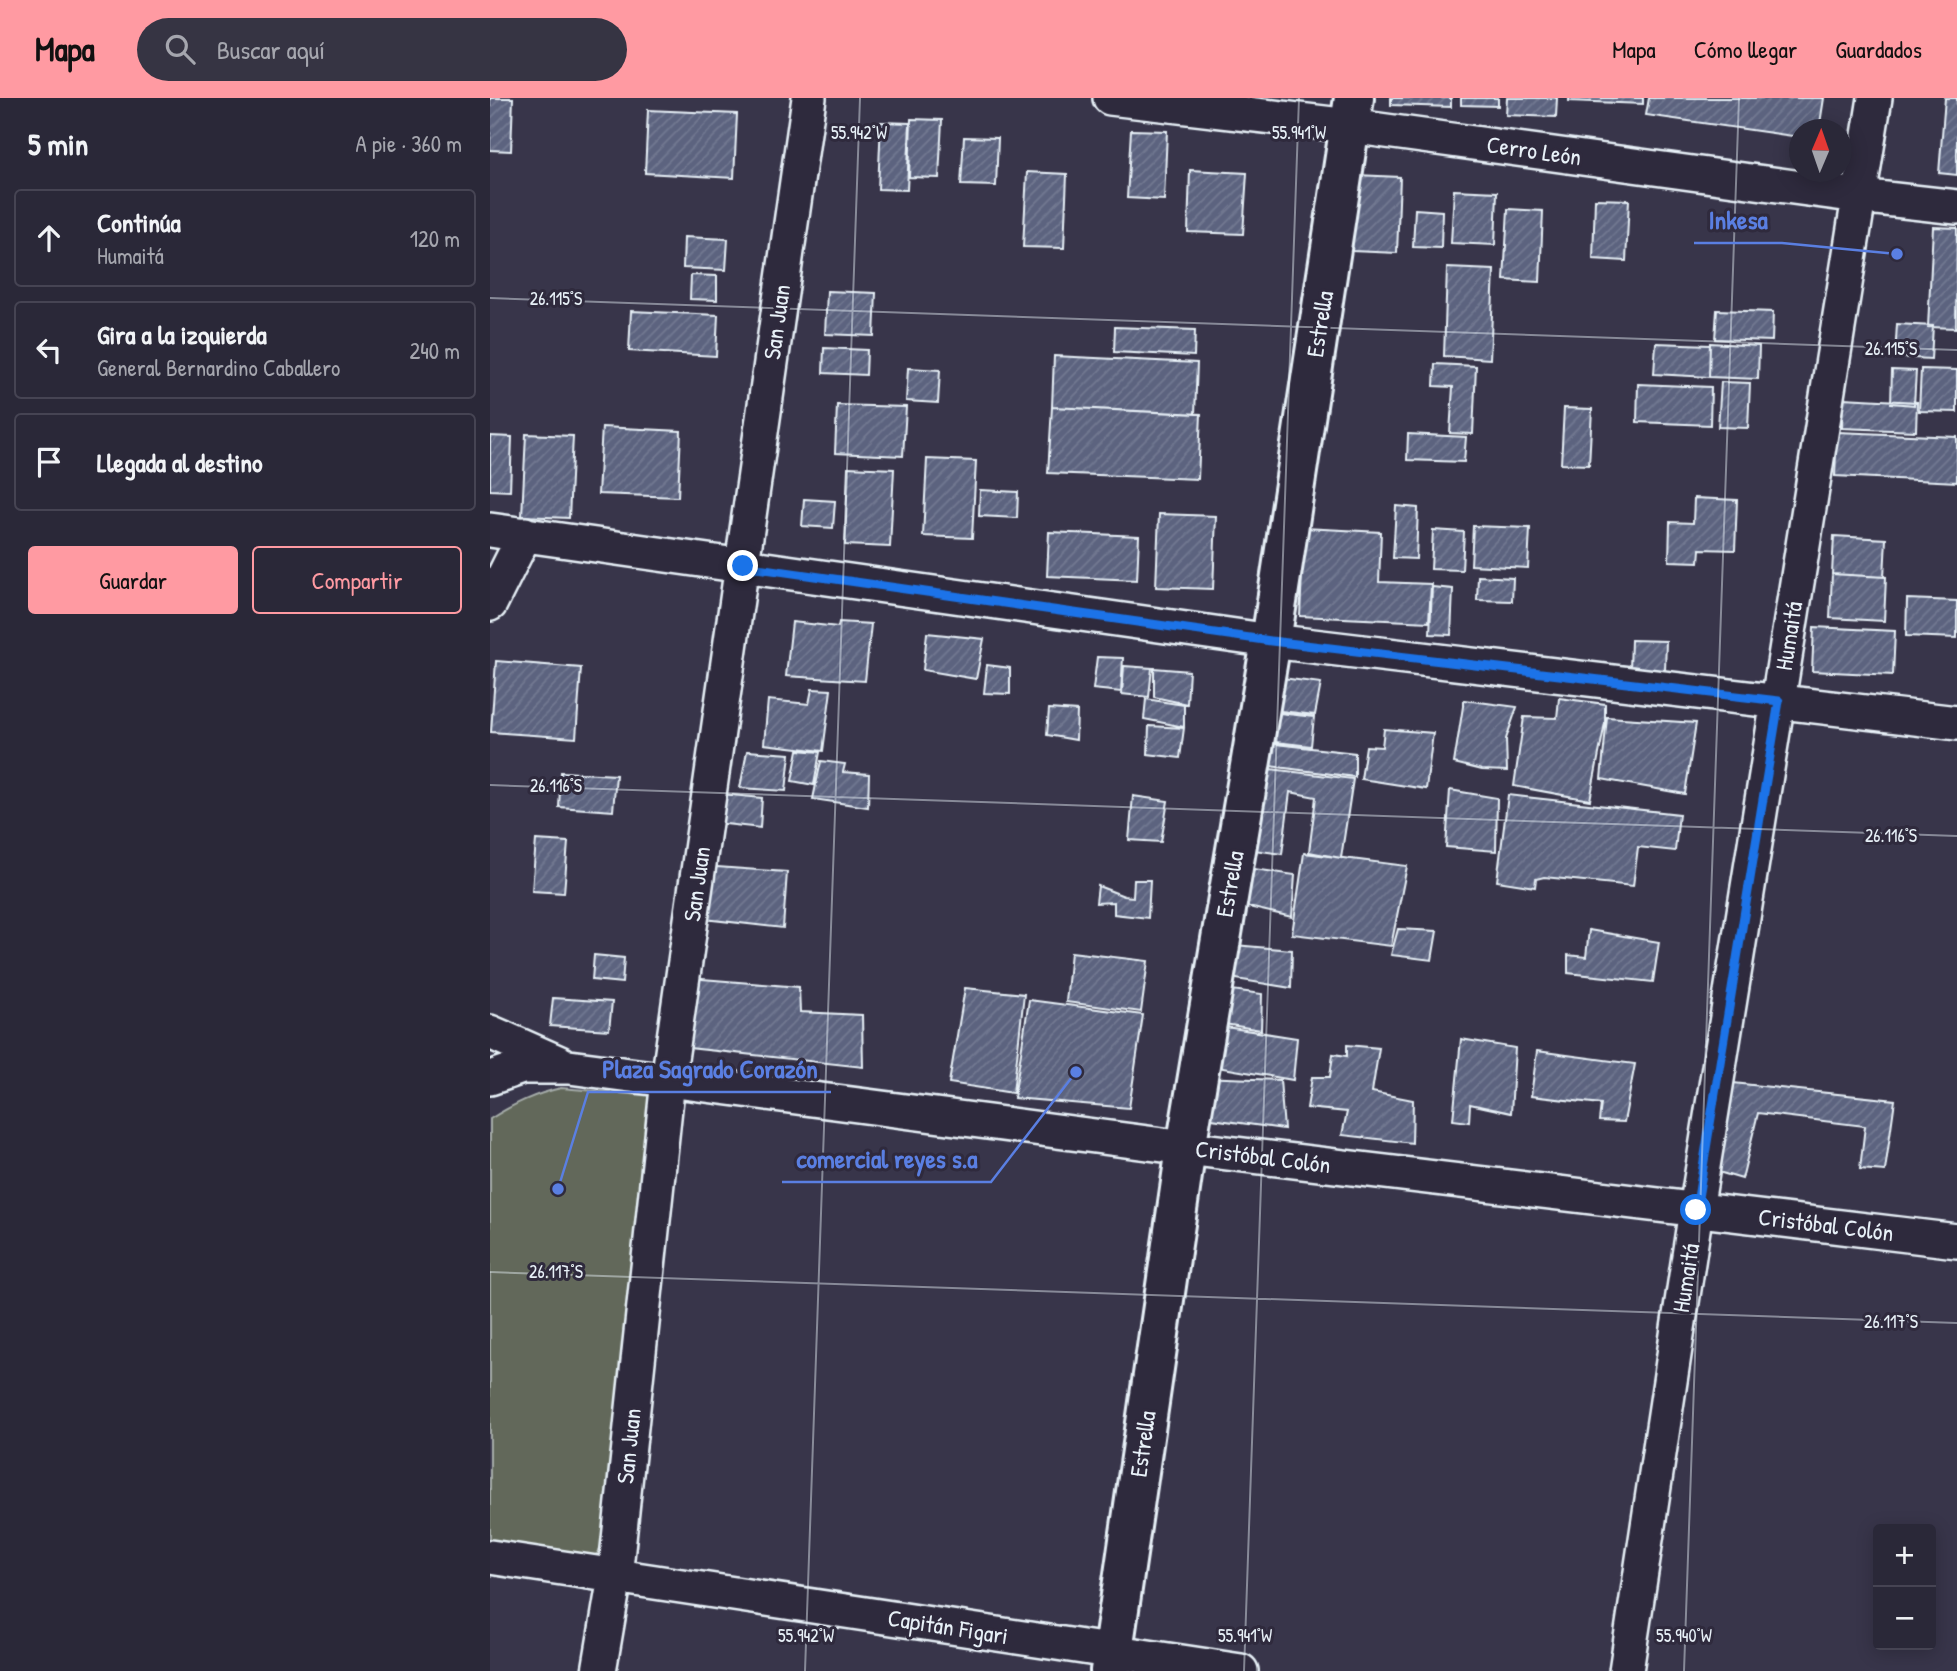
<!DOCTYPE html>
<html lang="es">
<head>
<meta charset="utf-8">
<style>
  :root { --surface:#2a2838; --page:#363443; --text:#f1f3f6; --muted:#a5a6ae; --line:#464453; --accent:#ff9aa2 }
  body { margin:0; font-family:"Patrick Hand",sans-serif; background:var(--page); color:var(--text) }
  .controls { position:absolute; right:21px; bottom:21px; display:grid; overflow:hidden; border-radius:7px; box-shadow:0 4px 18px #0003 }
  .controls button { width:63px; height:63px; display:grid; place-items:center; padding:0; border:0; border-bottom:2px solid var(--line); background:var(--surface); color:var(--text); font:35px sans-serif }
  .compass { position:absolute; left:1299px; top:21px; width:63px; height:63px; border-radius:50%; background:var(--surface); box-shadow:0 4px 18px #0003; rotate:2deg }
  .stop { position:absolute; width:21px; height:21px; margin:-16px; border:5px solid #1a73e8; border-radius:50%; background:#fff }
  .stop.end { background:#1a73e8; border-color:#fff; box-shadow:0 2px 7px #0008 }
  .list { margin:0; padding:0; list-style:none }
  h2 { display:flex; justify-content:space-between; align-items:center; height:91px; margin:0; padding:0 28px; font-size:30px }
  h2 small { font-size:23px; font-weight:400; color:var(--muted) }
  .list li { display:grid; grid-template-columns:46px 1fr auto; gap:21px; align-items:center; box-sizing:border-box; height:98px; margin:0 14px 14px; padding:0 14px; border:2px solid var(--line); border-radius:7px }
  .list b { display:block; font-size:26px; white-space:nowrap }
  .list p { margin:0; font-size:23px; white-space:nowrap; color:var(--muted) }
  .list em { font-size:23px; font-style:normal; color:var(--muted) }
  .actions { display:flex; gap:14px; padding:21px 28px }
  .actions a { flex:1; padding:16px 0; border:2px solid var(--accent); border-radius:7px; text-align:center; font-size:24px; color:var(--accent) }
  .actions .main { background:var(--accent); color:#111 }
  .icon { flex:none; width:38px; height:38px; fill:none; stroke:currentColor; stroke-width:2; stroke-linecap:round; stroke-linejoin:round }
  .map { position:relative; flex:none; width:1467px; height:1573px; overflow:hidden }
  header { display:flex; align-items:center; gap:42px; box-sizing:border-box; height:98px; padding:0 35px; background:var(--accent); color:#111 }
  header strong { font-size:33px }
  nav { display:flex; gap:38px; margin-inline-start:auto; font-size:24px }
  .search { width:490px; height:63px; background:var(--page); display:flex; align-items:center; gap:18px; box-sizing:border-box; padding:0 24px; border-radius:38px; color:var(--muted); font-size:26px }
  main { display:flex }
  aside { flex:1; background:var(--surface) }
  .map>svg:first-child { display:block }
  .green { fill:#62685a; stroke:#a5aca9; stroke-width:2 }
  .building { fill:url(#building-hatch); stroke:#e8f1f8; stroke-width:2 }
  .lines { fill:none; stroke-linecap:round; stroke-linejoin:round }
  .street-casing { stroke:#e8f1f8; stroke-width:38 }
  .secondary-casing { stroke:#e8f1f8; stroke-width:44 }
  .street { stroke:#2f2a3d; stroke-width:33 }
  .secondary { stroke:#2f2a3d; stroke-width:38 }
  .route { stroke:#1a73e8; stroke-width:9 }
  .ticks { fill:none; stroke:#e8f1f8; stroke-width:2; stroke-opacity:0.45 }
  .labels { text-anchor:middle; stroke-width:6; stroke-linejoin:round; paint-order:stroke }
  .street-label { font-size:24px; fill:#e8f1f8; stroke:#2f2a3d }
  .ticks-label { font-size:18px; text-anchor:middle; fill:#e8f1f8; stroke:#2f2a3d; stroke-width:6; stroke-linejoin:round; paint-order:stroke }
  .leader { fill:none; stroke:#5a7fe2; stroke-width:2.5 }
  .callout-dot { fill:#5a7fe2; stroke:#2f2a3d; stroke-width:2.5 }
  .callout-label { font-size:26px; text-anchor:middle; font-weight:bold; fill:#5a7fe2; stroke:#2f2a3d; stroke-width:6; stroke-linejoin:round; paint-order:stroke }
</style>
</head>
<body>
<header>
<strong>Mapa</strong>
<div class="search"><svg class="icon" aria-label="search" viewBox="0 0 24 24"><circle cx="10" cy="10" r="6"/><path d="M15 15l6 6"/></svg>Buscar aquí</div>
<nav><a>Mapa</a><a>Cómo llegar</a><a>Guardados</a></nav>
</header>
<main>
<aside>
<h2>5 min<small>A pie · 360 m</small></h2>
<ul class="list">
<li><svg class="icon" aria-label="ahead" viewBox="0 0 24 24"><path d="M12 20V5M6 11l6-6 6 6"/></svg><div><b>Continúa</b><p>Humaitá</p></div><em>120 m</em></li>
<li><svg class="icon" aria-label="left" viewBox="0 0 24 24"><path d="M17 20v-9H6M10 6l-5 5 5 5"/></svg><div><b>Gira a la izquierda</b><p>General Bernardino Caballero</p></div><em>240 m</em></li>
<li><svg class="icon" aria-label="arrive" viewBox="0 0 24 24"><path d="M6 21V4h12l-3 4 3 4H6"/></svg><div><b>Llegada al destino</b></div></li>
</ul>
<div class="actions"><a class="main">Guardar</a><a>Compartir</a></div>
</aside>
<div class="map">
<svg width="1467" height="1573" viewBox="0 0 1467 1573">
  <defs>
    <pattern id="building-hatch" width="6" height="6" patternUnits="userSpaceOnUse" patternTransform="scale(1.75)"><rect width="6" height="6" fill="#5c637f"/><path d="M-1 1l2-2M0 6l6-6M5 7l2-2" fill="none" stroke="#737a92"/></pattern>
  </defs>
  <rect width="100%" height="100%" fill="#38354a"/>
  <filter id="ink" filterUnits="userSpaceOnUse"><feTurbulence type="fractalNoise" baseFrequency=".0143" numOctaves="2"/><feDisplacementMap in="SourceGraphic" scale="14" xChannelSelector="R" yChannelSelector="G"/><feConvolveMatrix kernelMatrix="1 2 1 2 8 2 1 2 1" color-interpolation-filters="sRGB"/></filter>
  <g filter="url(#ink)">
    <path class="green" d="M 71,990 L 163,998 L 112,1446 L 108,1455 L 101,1460 L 0,1448 L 0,1021 C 24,1006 44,996 71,990 Z"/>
    <path class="building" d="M 0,0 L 23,0 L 21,53 L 0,52 Z
      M 901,0 L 961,0 L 961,9 L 901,7 Z
      M 971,0 L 1008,0 L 1008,8 L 971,7 Z
      M 1017,0 L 1067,0 L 1066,19 L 1016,17 Z
      M 1079,0 L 1153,0 L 1153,6 L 1079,3 Z
      M 1159,0 L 1334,0 L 1329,32 L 1310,32 L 1310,39 L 1156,17 Z
      M 1455,0 L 1467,0 L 1467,77 L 1449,75 Z
      M 158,12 L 247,16 L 244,80 L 155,75 Z
      M 421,21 L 452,22 L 449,80 L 419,79 Z
      M 391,24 L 420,25 L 417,92 L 388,91 Z
      M 641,32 L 677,33 L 674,102 L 637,100 Z
      M 474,39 L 508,40 L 506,88 L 471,87 Z
      M 700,72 L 757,75 L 753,136 L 698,134 Z
      M 537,74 L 577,76 L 574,150 L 533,149 Z
      M 866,77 L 910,79 L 907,155 L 862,153 Z
      M 964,92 L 1007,94 L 1005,147 L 961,145 Z
      M 1105,101 L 1139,102 L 1136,163 L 1103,161 Z
      M 925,111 L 952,113 L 951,150 L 923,149 Z
      M 1018,111 L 1053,113 L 1050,184 L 1014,182 Z
      M 1443,129 L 1467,130 L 1466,230 L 1438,229 Z
      M 194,139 L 238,141 L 236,172 L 193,170 Z
      M 957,170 L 1004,172 L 1000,261 L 954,258 Z
      M 201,177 L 227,178 L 227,202 L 200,201 Z
      M 337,193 L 386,195 L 384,238 L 335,236 Z
      M 1227,212 L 1283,214 L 1282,243 L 1225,241 Z
      M 141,213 L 228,217 L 226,258 L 139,253 Z
      M 1407,226 L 1443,228 L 1441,261 L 1405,259 Z
      M 625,229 L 705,232 L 704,258 L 624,254 Z
      M 1166,245 L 1220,247 L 1219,279 L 1164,276 Z
      M 1220,245 L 1269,248 L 1268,281 L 1219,279 Z
      M 334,250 L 377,252 L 376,277 L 333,275 Z
      M 564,258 L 707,265 L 705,316 L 562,309 Z
      M 945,266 L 986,268 L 983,336 L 960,335 L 963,289 L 944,288 Z
      M 418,270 L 450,272 L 448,305 L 416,303 Z
      M 1431,271 L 1467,272 L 1467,314 L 1429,313 Z
      M 1402,272 L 1426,273 L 1424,307 L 1401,305 Z
      M 1231,284 L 1260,285 L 1258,330 L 1228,329 Z
      M 1148,286 L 1221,289 L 1220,327 L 1147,324 Z
      M 1353,300 L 1427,304 L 1426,333 L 1352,330 Z
      M 347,307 L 416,309 L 413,358 L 345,355 Z
      M 562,309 L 711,316 L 708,381 L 558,375 Z
      M 1074,310 L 1102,311 L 1099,367 L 1071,366 Z
      M 112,329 L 191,333 L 188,399 L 108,396 Z
      M 1347,334 L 1467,339 L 1467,384 L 1345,378 Z
      M 36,336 L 83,338 L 79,420 L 32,418 Z
      M 918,336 L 976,339 L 974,364 L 917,362 Z
      M 0,338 L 22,339 L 20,393 L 0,392 Z
      M 437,361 L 486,363 L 482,440 L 433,438 Z
      M 358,369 L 404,371 L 400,449 L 355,447 Z
      M 490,392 L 528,394 L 527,420 L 489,418 Z
      M 1204,400 L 1247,402 L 1245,452 L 1210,451 L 1209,464 L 1179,463 L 1180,424 L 1203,425 Z
      M 314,401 L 345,403 L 343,430 L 312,428 Z
      M 906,408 L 928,410 L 926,461 L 903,460 Z
      M 669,416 L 726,418 L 723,491 L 666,489 Z
      M 983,428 L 1040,430 L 1038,470 L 981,467 Z
      M 814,430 L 891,434 L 889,484 L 941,486 L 939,524 L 810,518 Z
      M 943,432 L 974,434 L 972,472 L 941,471 Z
      M 559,434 L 649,438 L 647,482 L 557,478 Z
      M 1344,438 L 1396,441 L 1394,479 L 1342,476 Z
      M 1342,476 L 1396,479 L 1394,523 L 1340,520 Z
      M 988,478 L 1023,480 L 1022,503 L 987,502 Z
      M 942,489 L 963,491 L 961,537 L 940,536 Z
      M 1417,501 L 1467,503 L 1467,540 L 1416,538 Z
      M 302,524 L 348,529 L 349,524 L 381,526 L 375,583 L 296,578 Z
      M 1324,529 L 1405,533 L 1403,577 L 1322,573 Z
      M 437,535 L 494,541 L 486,581 L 433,572 Z
      M 1141,542 L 1176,543 L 1175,573 L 1140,572 Z
      M 607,559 L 633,560 L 631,594 L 603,591 Z
      M 6,563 L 91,570 L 86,640 L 1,634 Z
      M 497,567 L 520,570 L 520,596 L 494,595 Z
      M 634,568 L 662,570 L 659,599 L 632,596 Z
      M 664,570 L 699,573 L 697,606 L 664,599 Z
      M 777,578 L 831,585 L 825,617 L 773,611 Z
      M 322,591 L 341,592 L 333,653 L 274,646 L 278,602 L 319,606 Z
      M 1069,600 L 1115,606 L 1115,625 L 1100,702 L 1024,688 L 1034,619 L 1067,620 Z
      M 656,601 L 694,607 L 694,629 L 654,621 Z
      M 974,602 L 1027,609 L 1016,641 L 1017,673 L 992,672 L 964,665 Z
      M 559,611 L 587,613 L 586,642 L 557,637 Z
      M 771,613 L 824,619 L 821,648 L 768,642 Z
      M 1117,619 L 1206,625 L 1195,696 L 1111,681 Z
      M 659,628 L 694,630 L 690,660 L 658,656 Z
      M 894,631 L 943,635 L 936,691 L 871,681 L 876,648 L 892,649 Z
      M 767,644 L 865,655 L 865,679 L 764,666 Z
      M 308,652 L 330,654 L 324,687 L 302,683 Z
      M 257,653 L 300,656 L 296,693 L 250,690 Z
      M 331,663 L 355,666 L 353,674 L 379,676 L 378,709 L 323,701 Z
      M 763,669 L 863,681 L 851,760 L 819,754 L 826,699 L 800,694 L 792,756 L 750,750 Z
      M 71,674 L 126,677 L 123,713 L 69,709 Z
      M 960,692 L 1007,700 L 1006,753 L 956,749 Z
      M 231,696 L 272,700 L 270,730 L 227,725 Z
      M 1018,697 L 1189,716 L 1185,753 L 1148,749 L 1143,788 L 1054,779 L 1046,781 L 1045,789 L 1007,783 Z
      M 643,698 L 678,703 L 671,744 L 639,742 Z
      M 46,742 L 78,744 L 74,795 L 42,793 Z
      M 814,755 L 917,768 L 901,848 L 802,836 Z
      M 213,768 L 297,774 L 293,830 L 206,820 Z
      M 750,769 L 805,777 L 802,819 L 741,805 Z
      M 644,782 L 660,782 L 658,820 L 624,816 L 624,804 L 606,805 L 608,788 L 634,798 L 643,799 Z
      M 908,831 L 947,833 L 942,862 L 901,857 Z
      M 1099,832 L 1169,844 L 1163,884 L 1078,875 L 1078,857 L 1096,859 Z
      M 733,846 L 802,852 L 801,890 L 728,878 Z
      M 581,854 L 658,863 L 651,914 L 576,904 Z
      M 104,857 L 134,860 L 132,885 L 102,882 Z
      M 200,880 L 309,889 L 310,914 L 372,917 L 373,969 L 190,949 Z
      M 475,890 L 534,896 L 523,995 L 459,985 Z
      M 727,890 L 772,896 L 771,932 L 722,924 Z
      M 63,900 L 122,904 L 119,932 L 60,928 Z
      M 539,902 L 653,917 L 639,1010 L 524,1000 Z
      M 729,928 L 807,940 L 803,982 L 721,968 Z
      M 971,941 L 1025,950 L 1021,1015 L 980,1006 L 979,1024 L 963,1022 Z
      M 857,947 L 889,950 L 882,994 L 923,1002 L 922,1045 L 852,1037 L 857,1014 L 817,1010 L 822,979 L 840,979 L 843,956 L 857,958 Z
      M 1047,953 L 1145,966 L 1134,1024 L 1109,1023 L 1111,1006 L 1041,998 Z
      M 710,979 L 790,982 L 794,1031 L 715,1020 Z
      M 1243,985 L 1405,1002 L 1395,1073 L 1370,1071 L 1375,1028 L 1268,1015 L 1252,1081 L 1225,1073 Z"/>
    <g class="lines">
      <g class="street-casing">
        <path id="street" d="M 620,0 L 860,28 L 1369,98 L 1467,109
          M 0,432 L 781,543 L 1467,625
          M 0,506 L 35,436
          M 0,934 L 70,965
          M 0,980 L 32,969 L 79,969 L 696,1050 L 1467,1143
          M 0,1459 L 751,1573
          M 109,1573 L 125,1479 L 178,982 L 319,0
          M 1136,1573 L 1206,1112 L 1385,0"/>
      </g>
      <g class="secondary-casing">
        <path id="secondary" d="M 620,1573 L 696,1050 L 781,543 L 864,0"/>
      </g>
      <use href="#street" class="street"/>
      <use href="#secondary" class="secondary"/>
    </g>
  </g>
  <g class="lines" filter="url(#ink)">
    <path class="route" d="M 253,468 L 781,543 L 1289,603 L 1206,1112"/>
  </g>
  <path class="ticks" d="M 0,200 L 1467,252M 0,687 L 1467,738M 0,1174 L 1467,1225M 315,1573 L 370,0M 754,1573 L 809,0M 1194,1573 L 1249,0"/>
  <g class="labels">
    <g class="street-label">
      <text transform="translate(1044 53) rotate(8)" y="8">Cerro León</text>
      <text transform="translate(287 224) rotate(-82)" y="8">San Juan</text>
      <text transform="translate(830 226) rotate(-81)" y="8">Estrella</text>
      <text transform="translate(1299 538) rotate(-81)" y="8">Humaitá</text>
      <text transform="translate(207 786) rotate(-82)" y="8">San Juan</text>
      <text transform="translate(740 786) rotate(-80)" y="8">Estrella</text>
      <text transform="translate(773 1059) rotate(7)" y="8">Cristóbal Colón</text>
      <text transform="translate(1336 1127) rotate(7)" y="8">Cristóbal Colón</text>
      <text transform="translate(1196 1180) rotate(-81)" y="8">Humaitá</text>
      <text transform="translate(653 1346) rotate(-82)" y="8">Estrella</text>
      <text transform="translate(139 1348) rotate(-84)" y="8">San Juan</text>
      <text transform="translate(458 1529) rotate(9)" y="8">Capitán Figari</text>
    </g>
  </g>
  <g class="ticks-label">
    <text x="369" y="41">55.942°W</text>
    <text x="809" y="41">55.941°W</text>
    <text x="66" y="207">26.115°S</text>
    <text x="1401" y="257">26.115°S</text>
    <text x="66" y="694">26.116°S</text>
    <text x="1401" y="744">26.116°S</text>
    <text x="66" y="1180">26.117°S</text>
    <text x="1401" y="1230">26.117°S</text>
    <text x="316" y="1544">55.942°W</text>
    <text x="755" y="1544">55.941°W</text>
    <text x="1194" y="1544">55.940°W</text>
  </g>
  <path class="leader" d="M1407 156L1292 145H1204M68 1091L98 994H341M586 974L501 1084H292"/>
  <g class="callout-dot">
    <circle cx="1407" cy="156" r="7"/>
    <circle cx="68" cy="1091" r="7"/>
    <circle cx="586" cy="974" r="7"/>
  </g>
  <g class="callout-label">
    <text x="1248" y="131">Inkesa</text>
    <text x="220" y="980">Plaza Sagrado Corazón</text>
    <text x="397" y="1070">comercial reyes s.a</text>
  </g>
</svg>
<div class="controls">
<button>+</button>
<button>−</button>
</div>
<svg class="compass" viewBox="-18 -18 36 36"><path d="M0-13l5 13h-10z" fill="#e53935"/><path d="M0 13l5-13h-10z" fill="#a5a6ae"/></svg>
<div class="stop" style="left:1206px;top:1112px"></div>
<div class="stop end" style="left:253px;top:468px"></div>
</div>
</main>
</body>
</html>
